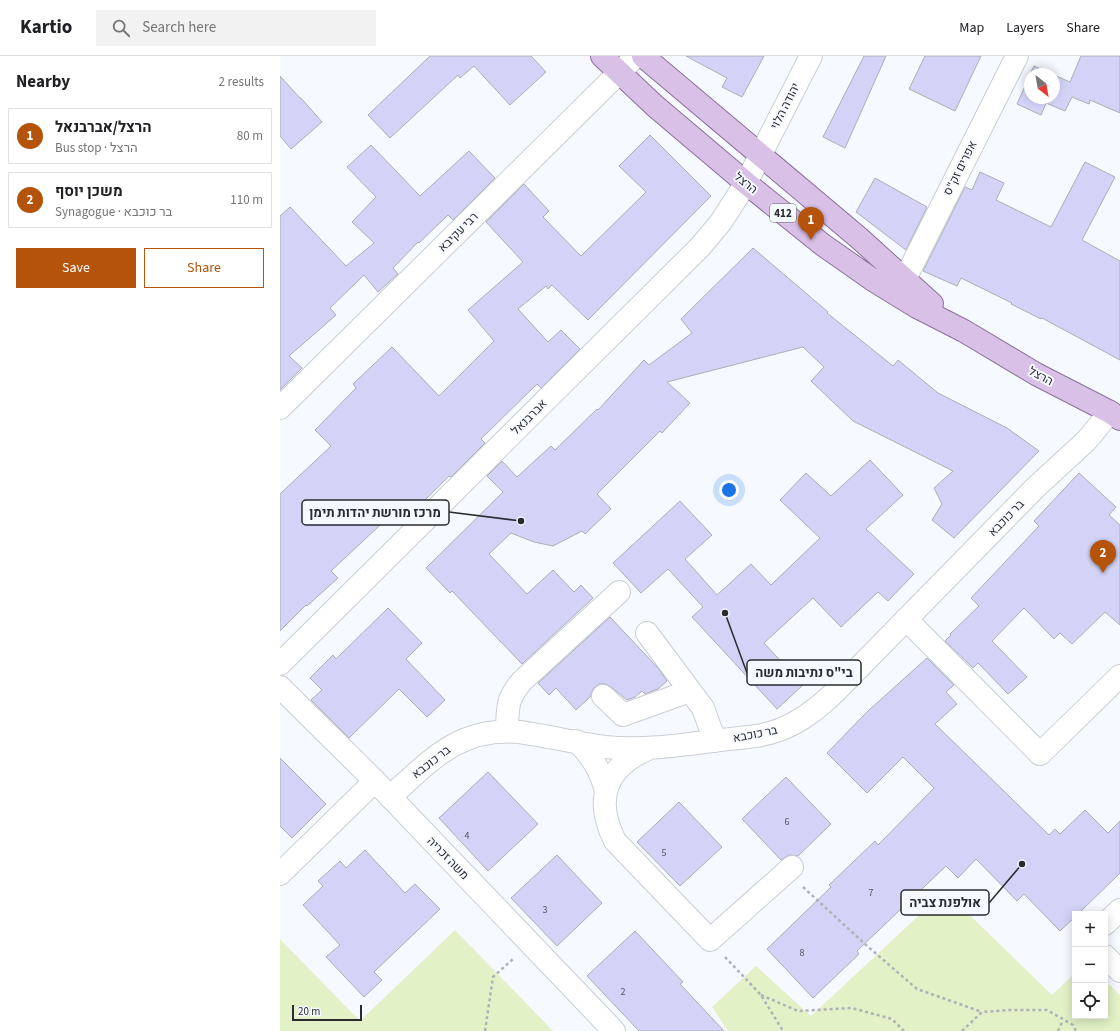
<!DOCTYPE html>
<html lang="en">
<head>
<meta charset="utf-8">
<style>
  :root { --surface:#fff; --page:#f2f2f2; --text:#202124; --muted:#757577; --line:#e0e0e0; --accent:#b45309 }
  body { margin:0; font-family:"Source Sans 3",Heebo,sans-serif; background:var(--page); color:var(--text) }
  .controls { position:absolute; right:12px; bottom:12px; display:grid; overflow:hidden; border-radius:0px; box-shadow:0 2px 10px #0003 }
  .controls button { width:36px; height:36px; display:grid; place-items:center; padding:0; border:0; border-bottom:1px solid var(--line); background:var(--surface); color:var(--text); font:20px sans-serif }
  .compass { position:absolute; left:744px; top:12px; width:36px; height:36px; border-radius:50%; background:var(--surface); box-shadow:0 2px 10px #0003; rotate:149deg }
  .scale { position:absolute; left:12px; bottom:10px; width:70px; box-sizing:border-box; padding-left:4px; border:2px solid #2a2b2e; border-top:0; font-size:11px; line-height:14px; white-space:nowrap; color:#2a2b2e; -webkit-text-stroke:3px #f6f9ff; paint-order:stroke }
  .you { position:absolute; left:449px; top:434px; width:14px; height:14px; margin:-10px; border:3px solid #fff; border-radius:50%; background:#1a73e8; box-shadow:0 0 0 6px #1a73e833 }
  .badge { display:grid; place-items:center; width:26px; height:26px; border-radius:50%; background:var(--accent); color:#fff; font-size:13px; font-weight:700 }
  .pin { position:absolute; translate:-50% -33px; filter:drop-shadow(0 1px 2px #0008) }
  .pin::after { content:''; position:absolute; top:21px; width:14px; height:12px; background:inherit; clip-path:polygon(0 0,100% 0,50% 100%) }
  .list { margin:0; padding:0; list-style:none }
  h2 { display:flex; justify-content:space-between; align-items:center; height:52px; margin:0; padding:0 16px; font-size:17px }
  h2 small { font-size:13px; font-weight:400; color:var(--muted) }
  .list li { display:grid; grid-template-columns:26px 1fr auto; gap:12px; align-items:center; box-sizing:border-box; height:56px; margin:0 8px 8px; padding:0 8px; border:1px solid var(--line); border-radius:0px }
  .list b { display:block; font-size:15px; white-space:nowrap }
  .list p { margin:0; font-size:13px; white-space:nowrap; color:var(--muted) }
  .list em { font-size:13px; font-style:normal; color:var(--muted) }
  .actions { display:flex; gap:8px; padding:12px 16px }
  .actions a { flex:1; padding:9px 0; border:1px solid var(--accent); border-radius:0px; text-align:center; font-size:14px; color:var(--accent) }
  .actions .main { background:var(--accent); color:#fff }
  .icon { flex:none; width:22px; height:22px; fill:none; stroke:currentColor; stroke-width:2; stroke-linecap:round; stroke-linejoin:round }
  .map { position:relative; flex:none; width:840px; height:975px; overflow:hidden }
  header { display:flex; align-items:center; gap:24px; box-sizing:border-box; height:56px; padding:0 20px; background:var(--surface); border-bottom:1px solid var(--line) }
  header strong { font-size:19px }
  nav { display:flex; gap:22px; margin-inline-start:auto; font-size:14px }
  .search { width:280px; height:36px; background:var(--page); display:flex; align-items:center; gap:10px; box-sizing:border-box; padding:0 14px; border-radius:0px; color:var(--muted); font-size:15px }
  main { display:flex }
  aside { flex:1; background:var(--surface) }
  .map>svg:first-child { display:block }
  .green { fill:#e2f1c6 }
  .building { fill:#d3d3f7; stroke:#adadb5 }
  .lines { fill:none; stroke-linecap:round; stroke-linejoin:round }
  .minor-casing { stroke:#caced5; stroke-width:24 }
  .major-casing { stroke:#8b719b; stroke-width:24 }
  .path { stroke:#afb1b6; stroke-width:2.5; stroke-dasharray:3 3; stroke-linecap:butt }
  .minor { stroke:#fff; stroke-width:22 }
  .major { stroke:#d9c0e6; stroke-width:22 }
  .labels { text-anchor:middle; stroke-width:4; stroke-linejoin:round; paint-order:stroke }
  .number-label { font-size:10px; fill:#545560 }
  .shield { fill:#f6f9ff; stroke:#67696d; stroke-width:1 }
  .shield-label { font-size:11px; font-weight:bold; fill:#2a2b2e }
  .street-label { font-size:12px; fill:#2a2b2e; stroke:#f6f9ff }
  .leader { fill:none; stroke:#2a2b2e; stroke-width:1.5 }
  .callout-dot { fill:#2a2b2e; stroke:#f6f9ff; stroke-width:1.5 }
  .callout { fill:#f6f9ff; stroke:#2a2b2e; stroke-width:1.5 }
  .callout-label { font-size:13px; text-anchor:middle; font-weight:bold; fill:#2a2b2e }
</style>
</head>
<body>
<header>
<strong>Kartio</strong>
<div class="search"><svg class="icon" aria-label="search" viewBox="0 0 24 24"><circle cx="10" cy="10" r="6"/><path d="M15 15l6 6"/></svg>Search here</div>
<nav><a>Map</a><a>Layers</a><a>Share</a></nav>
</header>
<main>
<aside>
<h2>Nearby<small>2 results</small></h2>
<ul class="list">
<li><span class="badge">1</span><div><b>הרצל/אברבנאל</b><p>Bus stop · הרצל</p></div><em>80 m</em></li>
<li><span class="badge">2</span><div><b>משכן יוסף</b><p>Synagogue · בר כוכבא</p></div><em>110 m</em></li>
</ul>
<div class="actions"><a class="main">Save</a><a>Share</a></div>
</aside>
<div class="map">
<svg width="840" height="975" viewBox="0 0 840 975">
  <rect width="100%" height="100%" fill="#f6f9ff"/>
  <path class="green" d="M 665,835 L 772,939 L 795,917 L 795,960 L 825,960 L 825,924 L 840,939 L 840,975 L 448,975 L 432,951 L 476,910 L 531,960 Z
    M 175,874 L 273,975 L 0,975 L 0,883 L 80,965 Z"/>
  <path class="building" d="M 150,0 L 251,0 L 266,16 L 230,49 L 194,10 L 180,22 L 178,19 L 110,82 L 88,59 Z
    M 406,0 L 484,0 L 462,41 L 442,31 L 447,22 Z
    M 584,0 L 606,0 L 565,92 L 543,81 Z
    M 645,0 L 701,0 L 675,55 L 629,33 Z
    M 801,0 L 840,0 L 840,57 L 810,44 L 809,48 L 792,41 L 785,55 L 766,47 L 761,59 L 737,48 L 750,19 L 750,42 L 774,42 L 774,19 L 790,26 Z
    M 754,10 L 769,17 L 772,18 L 750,18 Z
    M 0,20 L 20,42 L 21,42 L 42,66 L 11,93 L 0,80 Z
    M 370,79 L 431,140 L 308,264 L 272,229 L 268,233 L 266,230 L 238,253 L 268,286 L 281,274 L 300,293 L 261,332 L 257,328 L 201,383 L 205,387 L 171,421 L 169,420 L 123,466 L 114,456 L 51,515 L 58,522 L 27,550 L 26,549 L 0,575 L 0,438 L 51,390 L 35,374 L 76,332 L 73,328 L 112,291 L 159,340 L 214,285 L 188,254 L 243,206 L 206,166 L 244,128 L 269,155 L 263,161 L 301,200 L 366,136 L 339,110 Z
    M 91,89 L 140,140 L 189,95 L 215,122 L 173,164 L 168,159 L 139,187 L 138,186 L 113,212 L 118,218 L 98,236 L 84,219 L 50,252 L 56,259 L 9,300 L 22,312 L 0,334 L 0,160 L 10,151 L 66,210 L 94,187 L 72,166 L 96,141 L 67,111 Z
    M 805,106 L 835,121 L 802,184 L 840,205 L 840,304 L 762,262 L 761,263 L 731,248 L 732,247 L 681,222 L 677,230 L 643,215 L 685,131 L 692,134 L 700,116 L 724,127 L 716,144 L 771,171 Z
    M 595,122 L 647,151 L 626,194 L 576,156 Z
    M 473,192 L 548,256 L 547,257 L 613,310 L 618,304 L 658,337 L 727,372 L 759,395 L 674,482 L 652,464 L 662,448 L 654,432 L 673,415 L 573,365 L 531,325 L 544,311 L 523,291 L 387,326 L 410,347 L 382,377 L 380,375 L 317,438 L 331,453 L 305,478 L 302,475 L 273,490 L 254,486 L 231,477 L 209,498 L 247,538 L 273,514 L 294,536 L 301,529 L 313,542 L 242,608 L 172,535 L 170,537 L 146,512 L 223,436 L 207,420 L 222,405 L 237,421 L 271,390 L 275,394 L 317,353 L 318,354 L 364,304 L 369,309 L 412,277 L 401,263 Z
    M 590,404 L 623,439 L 586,473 L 634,518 L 608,545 L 598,536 L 561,571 L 533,542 L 484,587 L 523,629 L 497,653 L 412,561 L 423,551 L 388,513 L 361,537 L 333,507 L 400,445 L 432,479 L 405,503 L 437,539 L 471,508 L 491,529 L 540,482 L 500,444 L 526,417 L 551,440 Z
    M 799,417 L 836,451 L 829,459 L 840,469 L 840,569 L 825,556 L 792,588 L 780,577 L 774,583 L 744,552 L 712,585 L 747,621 L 728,638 L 698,607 L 693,612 L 665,585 L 671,579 L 670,578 L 699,550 L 691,542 L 759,470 L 754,465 Z
    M 108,552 L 142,587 L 126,603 L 165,644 L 147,661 L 119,633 L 69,682 L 31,644 L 42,634 L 30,622 L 53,599 L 56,603 Z
    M 330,561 L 378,612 L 387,625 L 378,633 L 365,638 L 362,635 L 355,641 L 347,644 L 331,631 L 326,628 L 319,628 L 314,632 L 311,637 L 311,640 L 296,654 L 276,632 L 269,639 L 258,627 Z
    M 647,602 L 674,629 L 666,636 L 677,648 L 655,668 L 769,779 L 775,773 L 780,778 L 805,754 L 828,777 L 840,765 L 840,817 L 798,858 L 795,858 L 795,861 L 780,875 L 744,838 L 737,845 L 696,803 L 678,822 L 666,810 L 577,895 L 579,898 L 533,942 L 487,893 L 551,831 L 549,829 L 595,785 L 598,789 L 654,732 L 623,701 L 587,737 L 547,697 L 588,655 Z
    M 0,702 L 46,748 L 12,782 L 0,770 Z
    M 208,716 L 258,768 L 208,815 L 159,762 Z
    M 506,721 L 551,768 L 518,800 L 509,799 L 501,804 L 462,763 Z
    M 399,746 L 442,791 L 400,830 L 357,786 Z
    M 85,794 L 125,837 L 135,828 L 160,853 L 94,916 L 102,924 L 84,941 L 46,901 L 60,889 L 23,849 L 43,830 L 38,825 L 60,805 L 66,812 Z
    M 277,799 L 322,847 L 277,890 L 231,842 Z
    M 355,875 L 403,926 L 400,928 L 444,975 L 359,975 L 307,920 Z"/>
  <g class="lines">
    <g class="minor-casing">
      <path id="minor" d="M 626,225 L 628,217 L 737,0
        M 0,352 L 356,0
        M 626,563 L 760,698 L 840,620
        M 367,577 L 423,652 L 435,685
        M 0,608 L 420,191 L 441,166 L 466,127 L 531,0
        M 0,631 L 95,725 L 334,975
        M 323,640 L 343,659 L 410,635
        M 227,675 C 228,651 226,644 242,625 L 339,536
        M 296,685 C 311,698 322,717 326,736
        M 370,692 C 325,711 314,743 335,785 L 430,884 L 512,811
        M 110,741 C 151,704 179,671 239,676 C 268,680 296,687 325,691 C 364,695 402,689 440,684 C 460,682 481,681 499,674 C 521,666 538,652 554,637 L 755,432 L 807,384 L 830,356
        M 0,818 L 95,725
        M 825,868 L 840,854
        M 825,900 L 840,915"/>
    </g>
    <g class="major-casing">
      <path id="major" d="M 322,0 L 375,50 L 466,127 L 543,189 L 593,224 L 637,251 L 684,275 L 756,318 L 830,356 L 840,363
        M 363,0 L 579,182 L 652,248"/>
    </g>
    <path class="path" d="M 523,831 L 586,889 L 637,933 L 702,956
      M 445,901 L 481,939 L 503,975
      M 481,939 L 518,955 L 572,952 L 612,963 L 624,975
      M 205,975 L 213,921 L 233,903
      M 682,975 L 702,956 L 730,954 L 767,954 L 793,969 L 796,975
      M 778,975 L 783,964"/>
    <use href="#minor" class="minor"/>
    <use href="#major" class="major"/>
  </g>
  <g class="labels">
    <g class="number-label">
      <text x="507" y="769">6</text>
      <text x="187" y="783">4</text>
      <text x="384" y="800">5</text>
      <text x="591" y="840">7</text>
      <text x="265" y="857">3</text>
      <text x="522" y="900">8</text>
      <text x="343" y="939">2</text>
    </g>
    <rect class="shield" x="490" y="148" width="26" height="18" rx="3"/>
    <g class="shield-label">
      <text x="503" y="161">412</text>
    </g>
    <g class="street-label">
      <text transform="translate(505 50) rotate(-63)" y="4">יהודה הלוי</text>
      <text transform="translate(680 112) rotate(-63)" y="4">אפרים זק"ס</text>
      <text transform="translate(466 127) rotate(39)" y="4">הרצל</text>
      <text transform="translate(178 176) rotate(-45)" y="4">רבי עקיבא</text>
      <text transform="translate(761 320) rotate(28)" y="4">הרצל</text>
      <text transform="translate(249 361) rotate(-45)" y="4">אברבנאל</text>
      <text transform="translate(726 462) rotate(-46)" y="4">בר כוכבא</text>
      <text transform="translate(475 678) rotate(-11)" y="4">בר כוכבא</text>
      <text transform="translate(151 706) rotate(-38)" y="4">בר כוכבא</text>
      <text transform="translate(168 802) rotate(46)" y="4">משה זכריה</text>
    </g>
  </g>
  <path class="leader" d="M241 465L169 456M445 557L467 617M742 808L709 847"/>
  <g class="callout-dot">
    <circle cx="241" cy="465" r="4"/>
    <circle cx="445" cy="557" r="4"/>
    <circle cx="742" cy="808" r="4"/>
  </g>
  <g class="callout">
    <rect x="22" y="444" width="147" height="25" rx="4"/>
    <rect x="467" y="604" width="114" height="25" rx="4"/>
    <rect x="621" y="834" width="88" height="25" rx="4"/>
  </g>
  <g class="callout-label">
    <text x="95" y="461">מרכז מורשת יהדות תימן</text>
    <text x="524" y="621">בי"ס נתיבות משה</text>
    <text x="665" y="851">אולפנת צביה</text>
  </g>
</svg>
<div class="controls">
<button>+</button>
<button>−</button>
<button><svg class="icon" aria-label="locate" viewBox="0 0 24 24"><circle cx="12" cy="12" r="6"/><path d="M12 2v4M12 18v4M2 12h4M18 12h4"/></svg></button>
</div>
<svg class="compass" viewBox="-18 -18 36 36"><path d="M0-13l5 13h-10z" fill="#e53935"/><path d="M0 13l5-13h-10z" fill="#757577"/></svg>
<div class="scale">20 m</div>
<div class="you"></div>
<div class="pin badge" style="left:531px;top:184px">1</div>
<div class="pin badge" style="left:823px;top:517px">2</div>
</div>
</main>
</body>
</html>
